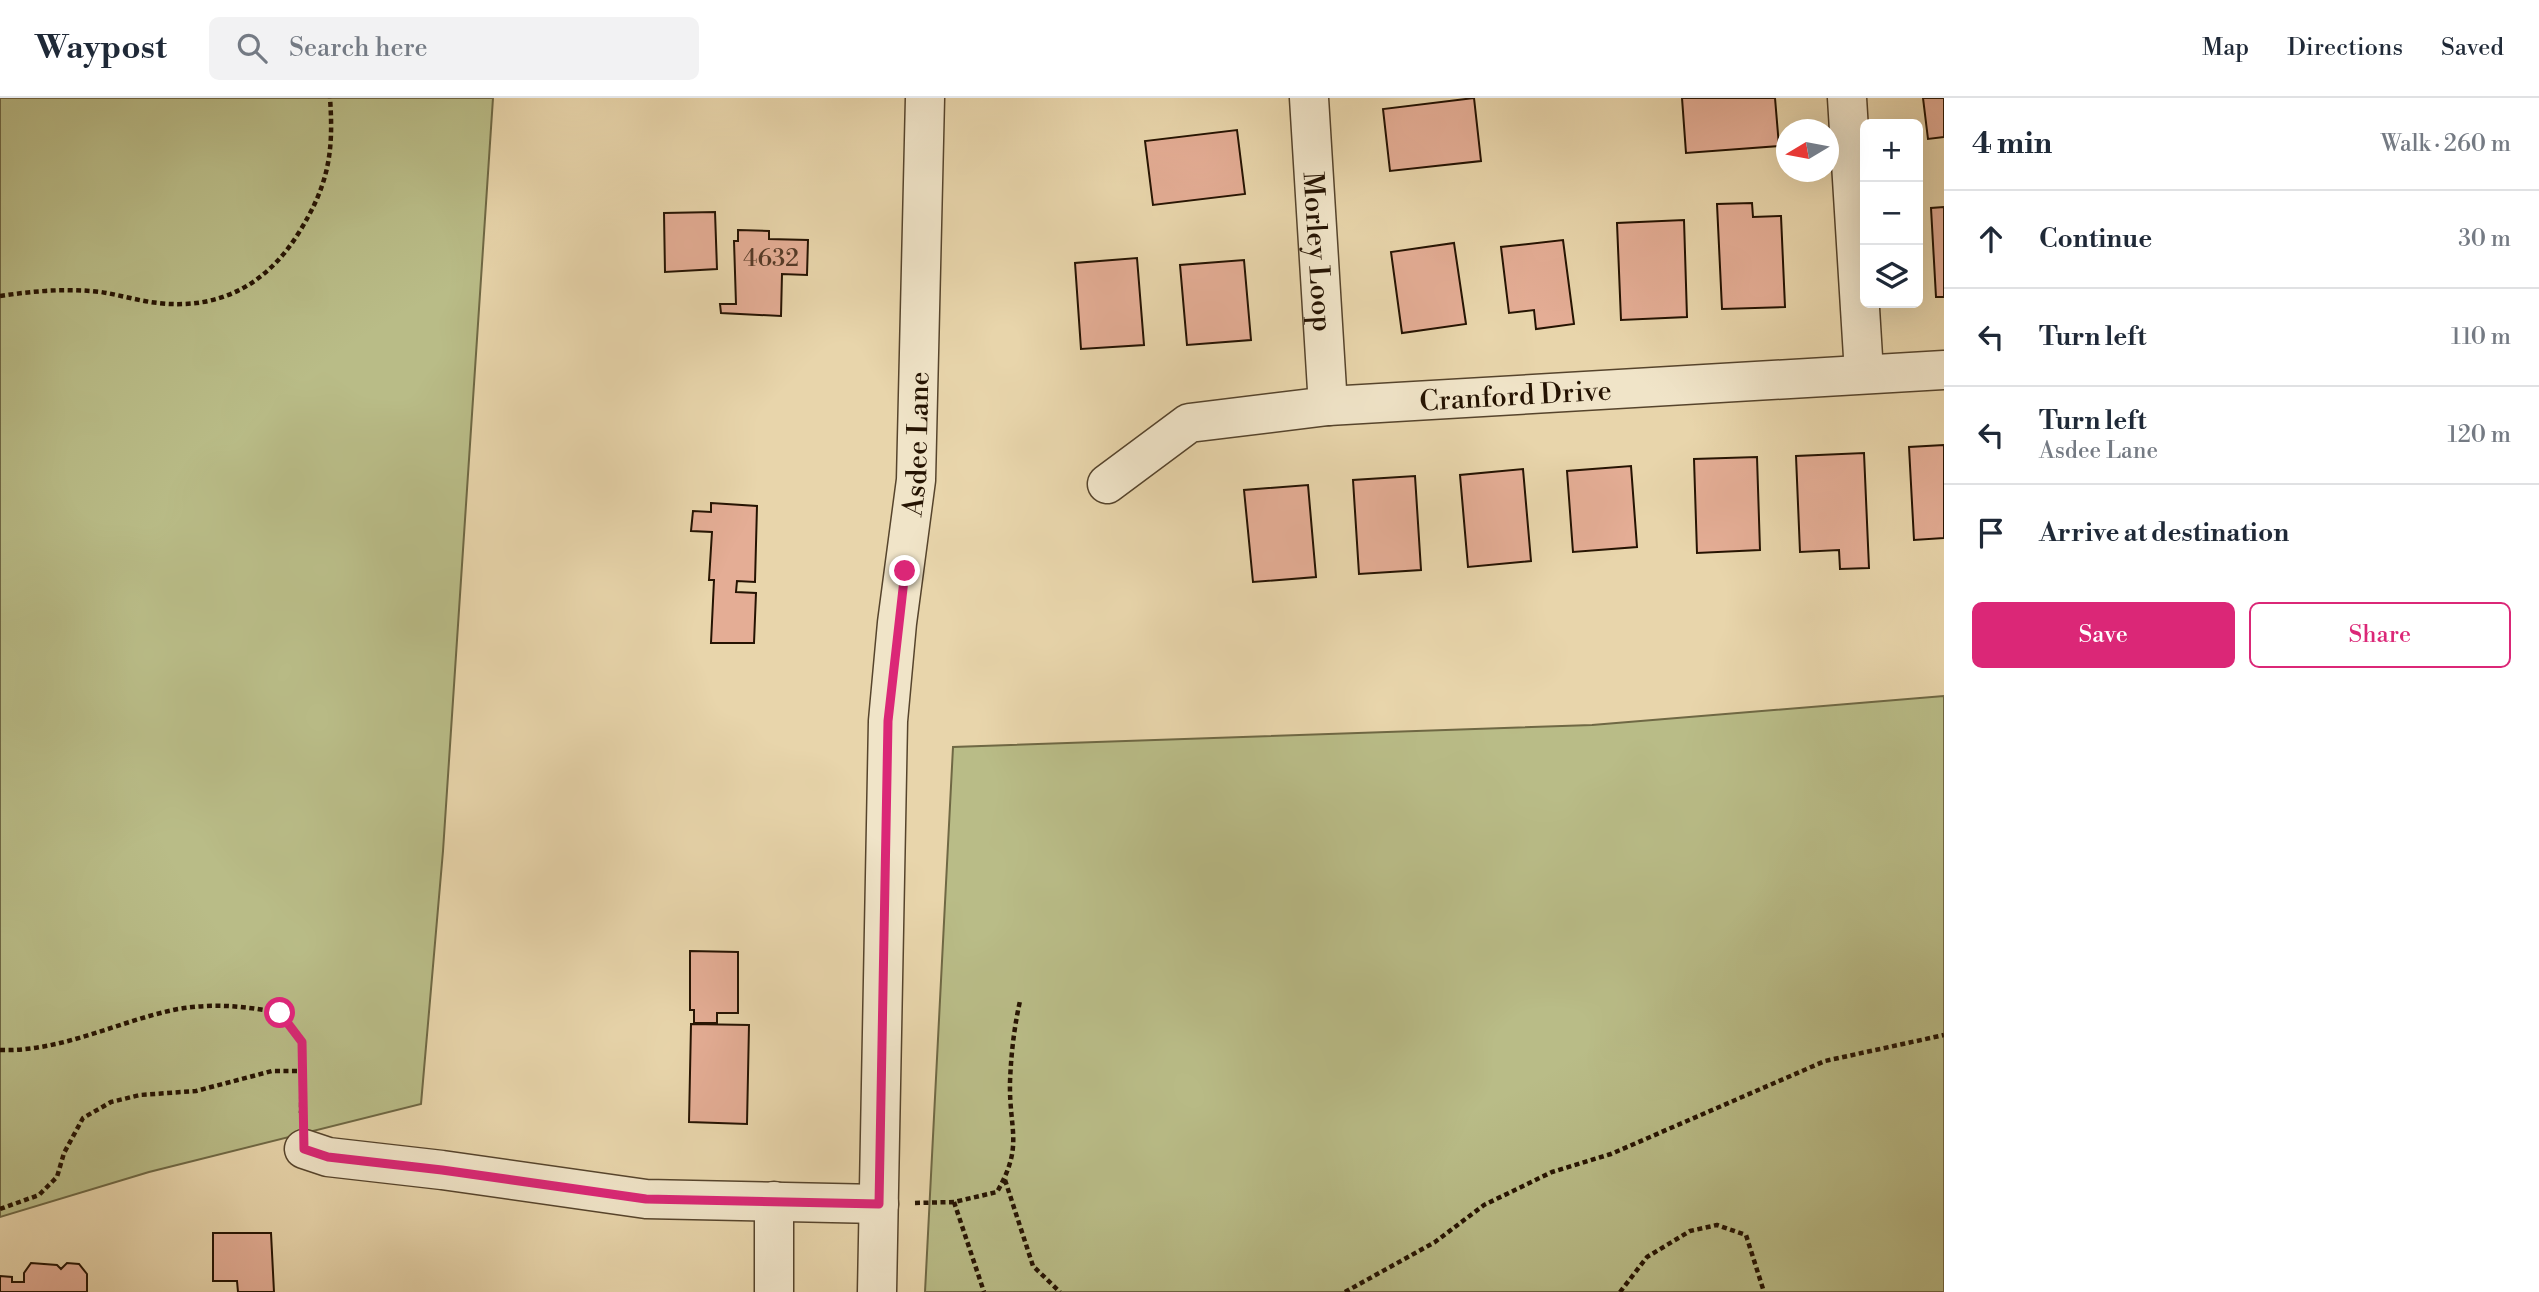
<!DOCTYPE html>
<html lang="en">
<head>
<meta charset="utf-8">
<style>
  :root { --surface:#fff; --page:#f2f2f3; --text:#1f2937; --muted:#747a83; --line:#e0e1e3; --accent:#db2777 }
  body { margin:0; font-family:"Libre Bodoni",serif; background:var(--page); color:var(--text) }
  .controls { position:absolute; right:21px; top:21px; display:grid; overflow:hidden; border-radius:10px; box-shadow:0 7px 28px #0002 }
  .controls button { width:63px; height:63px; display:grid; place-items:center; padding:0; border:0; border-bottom:2px solid var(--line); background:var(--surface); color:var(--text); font:35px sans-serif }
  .compass { position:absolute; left:1776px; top:21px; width:63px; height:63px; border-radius:50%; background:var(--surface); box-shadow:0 7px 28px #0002; rotate:260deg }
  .stop { position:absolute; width:21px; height:21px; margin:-16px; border:5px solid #db2777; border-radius:50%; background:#fff }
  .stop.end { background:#db2777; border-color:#fff; box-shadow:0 2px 7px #0008 }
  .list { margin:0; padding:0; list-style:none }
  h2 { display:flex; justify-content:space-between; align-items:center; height:91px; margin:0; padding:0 28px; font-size:30px }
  h2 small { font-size:23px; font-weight:400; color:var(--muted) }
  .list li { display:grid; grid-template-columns:46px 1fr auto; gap:21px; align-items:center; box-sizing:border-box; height:98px; padding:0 28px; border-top:2px solid var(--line) }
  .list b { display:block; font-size:26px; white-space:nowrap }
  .list p { margin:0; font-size:23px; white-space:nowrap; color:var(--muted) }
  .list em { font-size:23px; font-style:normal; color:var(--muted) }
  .actions { display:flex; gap:14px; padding:21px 28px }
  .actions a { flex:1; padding:16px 0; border:2px solid var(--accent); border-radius:10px; text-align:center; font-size:24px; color:var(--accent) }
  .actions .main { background:var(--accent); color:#fff }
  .icon { flex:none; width:38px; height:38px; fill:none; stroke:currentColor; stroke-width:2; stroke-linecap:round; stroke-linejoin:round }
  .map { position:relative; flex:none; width:1944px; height:1194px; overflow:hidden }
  header { display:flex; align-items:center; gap:42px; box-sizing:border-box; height:98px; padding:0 35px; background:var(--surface); border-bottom:2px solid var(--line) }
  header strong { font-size:33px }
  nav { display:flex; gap:38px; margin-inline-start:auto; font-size:24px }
  .search { width:490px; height:63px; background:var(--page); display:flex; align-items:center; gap:18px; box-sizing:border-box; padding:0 24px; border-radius:10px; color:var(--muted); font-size:26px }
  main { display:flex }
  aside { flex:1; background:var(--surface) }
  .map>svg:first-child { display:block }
  .green { fill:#b9bc87; stroke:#6f6844; stroke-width:2 }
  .building { fill:#e4ad95; stroke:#251302; stroke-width:2 }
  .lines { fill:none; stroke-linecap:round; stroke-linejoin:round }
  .minor-casing { stroke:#56442c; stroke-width:41 }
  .path { stroke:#251302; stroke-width:4.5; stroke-dasharray:5 3.5; stroke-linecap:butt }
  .minor { stroke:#f0e4c8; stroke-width:38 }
  .route { stroke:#db2777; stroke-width:9 }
  .labels { text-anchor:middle; stroke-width:5; stroke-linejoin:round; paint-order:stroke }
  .number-label { font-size:24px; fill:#553a27 }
  .street-label { font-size:28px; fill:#251302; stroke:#f0e4c8 }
</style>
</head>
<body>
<header>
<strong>Waypost</strong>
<div class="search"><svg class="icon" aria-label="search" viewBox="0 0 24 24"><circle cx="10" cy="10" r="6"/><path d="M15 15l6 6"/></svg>Search here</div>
<nav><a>Map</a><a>Directions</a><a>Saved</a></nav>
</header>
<main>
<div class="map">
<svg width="1944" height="1194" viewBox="0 0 1944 1194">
  <rect width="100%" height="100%" fill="#e8d5ab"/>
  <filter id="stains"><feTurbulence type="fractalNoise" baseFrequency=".00286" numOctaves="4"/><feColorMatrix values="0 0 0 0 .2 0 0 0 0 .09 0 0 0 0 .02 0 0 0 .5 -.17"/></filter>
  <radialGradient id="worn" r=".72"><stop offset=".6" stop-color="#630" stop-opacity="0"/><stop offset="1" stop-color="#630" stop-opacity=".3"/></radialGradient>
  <path class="green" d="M 0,0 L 493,0 L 443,753 L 421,1006 L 149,1074 L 0,1119 Z
    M 1944,598 L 1944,1194 L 925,1194 L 953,649 L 1592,627 Z"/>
  <path class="building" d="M 1474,0 L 1481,63 L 1390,73 L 1383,11 Z
    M 1682,0 L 1775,0 L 1779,48 L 1686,55 Z
    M 1923,0 L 1944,0 L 1944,39 L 1928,41 Z
    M 1237,32 L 1245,96 L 1153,107 L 1145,43 Z
    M 1752,105 L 1753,119 L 1781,118 L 1785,209 L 1722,211 L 1717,106 Z
    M 1944,109 L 1944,199 L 1936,199 L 1931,110 Z
    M 715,114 L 717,171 L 665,174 L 664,115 Z
    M 1684,122 L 1687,219 L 1621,222 L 1617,125 Z
    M 738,132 L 769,133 L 769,141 L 808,142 L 807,177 L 782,176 L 781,218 L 721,215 L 720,206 L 736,206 L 734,143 L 738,143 Z
    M 1563,142 L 1574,226 L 1536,231 L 1534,212 L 1509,215 L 1501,149 Z
    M 1454,145 L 1466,226 L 1402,235 L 1391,154 Z
    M 1137,160 L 1144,247 L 1081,251 L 1075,165 Z
    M 1244,162 L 1251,242 L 1187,247 L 1180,167 Z
    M 1944,347 L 1944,440 L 1914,442 L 1909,349 Z
    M 1864,355 L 1869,470 L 1840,471 L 1839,452 L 1800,454 L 1796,358 Z
    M 1757,359 L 1760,452 L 1697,455 L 1694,361 Z
    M 1631,368 L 1637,449 L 1573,454 L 1567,373 Z
    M 1523,371 L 1531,463 L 1468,469 L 1460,377 Z
    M 1415,378 L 1421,472 L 1359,476 L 1353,382 Z
    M 1308,387 L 1316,479 L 1253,484 L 1244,392 Z
    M 711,405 L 757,408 L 755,484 L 737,483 L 736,494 L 756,495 L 754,545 L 711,545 L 714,482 L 709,482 L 712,434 L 691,433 L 693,413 L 711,414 Z
    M 690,853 L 738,854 L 738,915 L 717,915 L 717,925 L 694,925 L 694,912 L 690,912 Z
    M 691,926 L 749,927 L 747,1026 L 689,1024 Z
    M 213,1135 L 271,1135 L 274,1194 L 238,1194 L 237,1183 L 213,1183 Z
    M 31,1165 L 57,1167 L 61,1171 L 67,1165 L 79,1166 L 87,1176 L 87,1194 L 0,1194 L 0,1178 L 12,1179 L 12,1184 L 24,1184 L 24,1175 Z"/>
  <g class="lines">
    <g class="minor-casing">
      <g id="minor">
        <path id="s1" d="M 1309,0 L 1328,308"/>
        <path d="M 1847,0 L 1864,275"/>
        <path id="s2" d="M 1107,386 L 1189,325 L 1328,308 L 1944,272"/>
        <path d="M 304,1051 L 328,1059 L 442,1072 L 646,1101 L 879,1106"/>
        <path d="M 774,1194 L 774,1103"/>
        <path id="s3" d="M 877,1194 L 888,623 L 897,525 L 916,382 L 925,0"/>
      </g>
    </g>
    <path class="path" d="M 0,198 C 34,193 66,190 101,194 C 120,197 139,203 158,205 C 219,212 266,187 298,136 C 328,88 334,56 330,0
      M 0,952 C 62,954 118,923 178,911 C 213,905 245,908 280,915 L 302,945 L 301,1015
      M 1005,1082 L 1033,1168 L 1060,1194
      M 954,1104 L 984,1194
      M 915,1105 L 954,1104 L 997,1094 C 1024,1047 1009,1033 1010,984 C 1011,957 1014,930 1020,903
      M 0,1111 L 39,1097 L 57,1079 L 64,1055 L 83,1020 L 111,1004 L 140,997 L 196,993 L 272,973 L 300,973
      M 1345,1194 L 1435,1144 L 1484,1107 L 1552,1074 L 1611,1056 L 1825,963 L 1944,937
      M 1620,1194 L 1647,1159 L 1690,1133 L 1717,1127 L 1746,1137 L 1764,1194"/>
    <use href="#minor" class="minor"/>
  </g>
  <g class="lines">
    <path class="route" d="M 280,915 L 302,944 L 304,1051 L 328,1059 L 442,1072 L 646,1101 L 879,1106 L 888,623 L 905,473"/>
  </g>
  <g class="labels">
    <g class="number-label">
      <text x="771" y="168">4632</text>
    </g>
    <g class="street-label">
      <text dy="10" stroke="none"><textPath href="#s1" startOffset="154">Morley Loop</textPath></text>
      <text dy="10" stroke="none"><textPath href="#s2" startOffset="430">Cranford Drive</textPath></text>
      <text dy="10" stroke="none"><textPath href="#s3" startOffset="850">Asdee Lane</textPath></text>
    </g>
  </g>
  <rect width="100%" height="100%" filter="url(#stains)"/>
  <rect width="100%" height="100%" fill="url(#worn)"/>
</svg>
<div class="controls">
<button>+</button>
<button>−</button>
<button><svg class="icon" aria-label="layers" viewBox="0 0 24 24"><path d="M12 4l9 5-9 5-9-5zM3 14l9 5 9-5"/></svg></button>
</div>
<svg class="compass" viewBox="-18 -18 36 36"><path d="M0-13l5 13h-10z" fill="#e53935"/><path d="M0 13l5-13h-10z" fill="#747a83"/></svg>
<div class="stop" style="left:280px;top:915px"></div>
<div class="stop end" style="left:905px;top:473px"></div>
</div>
<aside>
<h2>4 min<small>Walk · 260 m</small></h2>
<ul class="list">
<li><svg class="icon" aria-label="ahead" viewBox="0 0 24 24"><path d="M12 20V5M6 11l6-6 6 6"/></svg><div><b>Continue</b></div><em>30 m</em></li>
<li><svg class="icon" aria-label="left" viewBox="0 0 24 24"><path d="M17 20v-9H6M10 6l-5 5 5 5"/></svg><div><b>Turn left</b></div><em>110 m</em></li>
<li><svg class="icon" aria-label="left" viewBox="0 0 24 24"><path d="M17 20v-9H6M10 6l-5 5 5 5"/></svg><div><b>Turn left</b><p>Asdee Lane</p></div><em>120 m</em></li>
<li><svg class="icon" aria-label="arrive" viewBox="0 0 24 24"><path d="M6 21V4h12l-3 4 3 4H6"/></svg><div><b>Arrive at destination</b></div></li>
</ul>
<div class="actions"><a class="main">Save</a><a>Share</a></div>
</aside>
</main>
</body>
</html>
